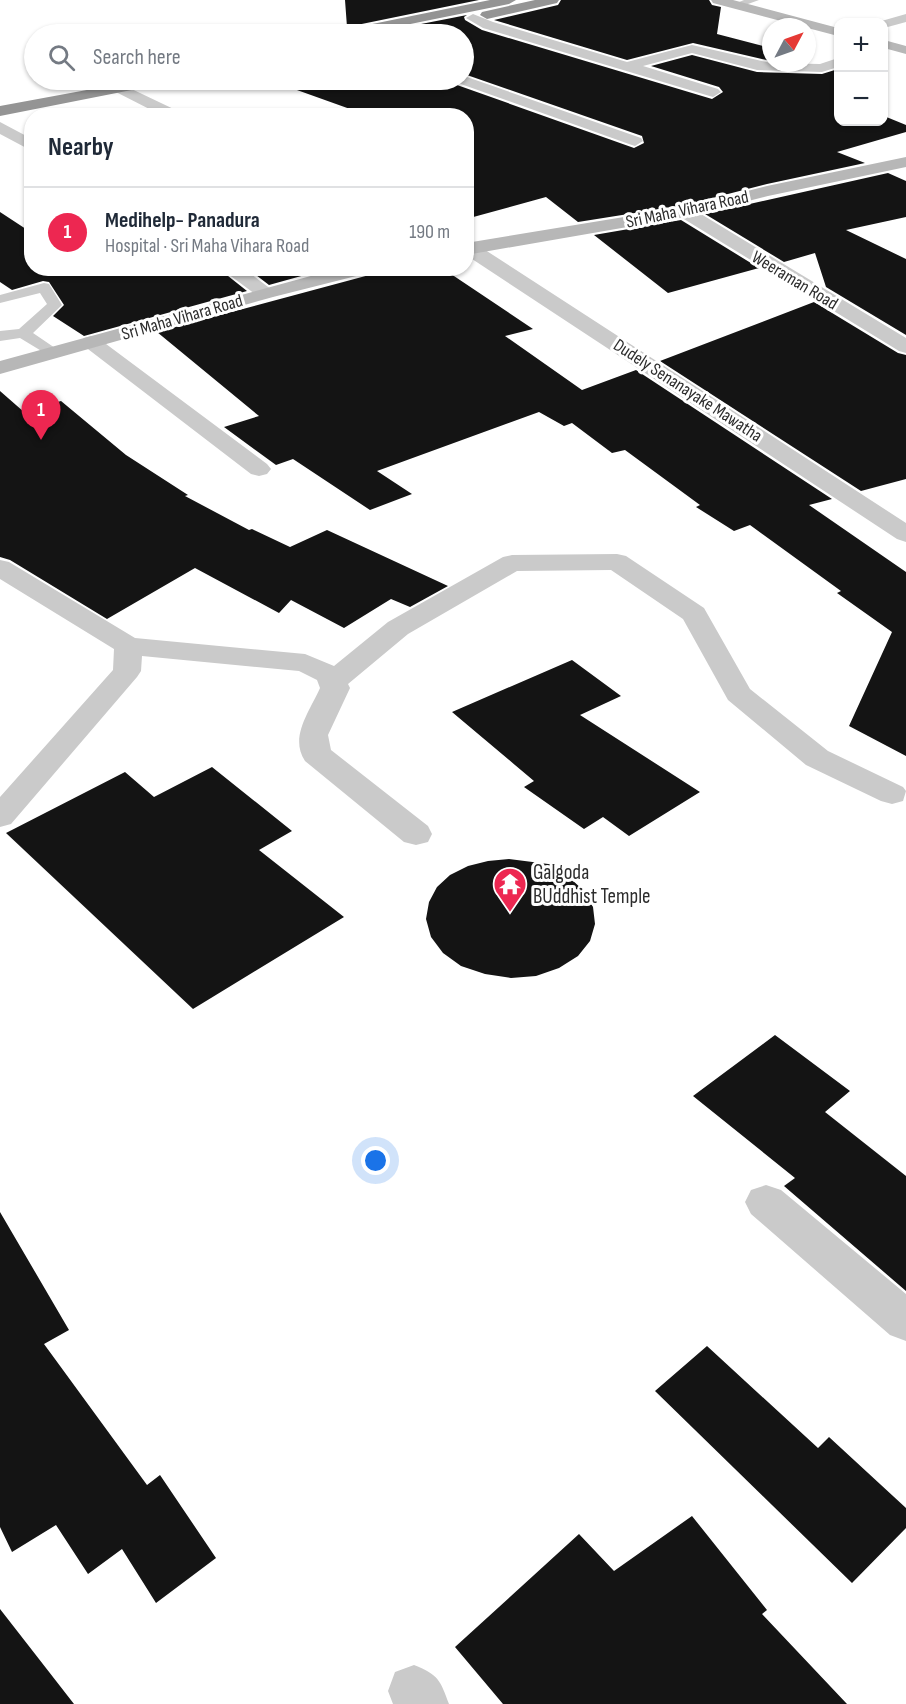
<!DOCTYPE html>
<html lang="en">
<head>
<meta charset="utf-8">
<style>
  :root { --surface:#fff; --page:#f2f2f3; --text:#1f2937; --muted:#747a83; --line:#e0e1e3; --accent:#ed2751 }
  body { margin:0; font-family:"Sofia Sans Condensed",sans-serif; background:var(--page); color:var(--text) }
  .controls { position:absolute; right:18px; top:18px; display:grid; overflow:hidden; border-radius:12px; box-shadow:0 2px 4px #0004 }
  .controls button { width:54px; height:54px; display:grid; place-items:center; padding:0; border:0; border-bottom:2px solid var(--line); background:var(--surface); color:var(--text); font:30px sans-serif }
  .compass { position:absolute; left:762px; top:18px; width:54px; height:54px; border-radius:50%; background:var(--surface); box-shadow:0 2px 4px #0004; rotate:49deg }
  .you { position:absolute; left:376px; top:1161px; width:21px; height:21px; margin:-15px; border:4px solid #fff; border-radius:50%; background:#1a73e8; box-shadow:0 0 0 9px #1a73e833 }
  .badge { display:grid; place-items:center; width:39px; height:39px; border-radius:50%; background:var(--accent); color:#fff; font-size:20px; font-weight:700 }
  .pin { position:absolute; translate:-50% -50px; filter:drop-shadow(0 2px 3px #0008) }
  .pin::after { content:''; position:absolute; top:32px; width:21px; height:18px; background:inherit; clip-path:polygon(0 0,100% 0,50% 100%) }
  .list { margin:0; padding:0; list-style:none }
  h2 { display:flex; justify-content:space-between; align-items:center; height:78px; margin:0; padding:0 24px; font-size:26px }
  h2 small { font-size:20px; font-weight:400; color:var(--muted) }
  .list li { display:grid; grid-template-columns:39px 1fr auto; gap:18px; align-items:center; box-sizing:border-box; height:90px; padding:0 24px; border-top:2px solid var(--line) }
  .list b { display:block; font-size:22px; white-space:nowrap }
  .list p { margin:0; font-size:20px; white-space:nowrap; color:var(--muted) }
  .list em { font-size:20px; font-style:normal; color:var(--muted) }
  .icon { flex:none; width:33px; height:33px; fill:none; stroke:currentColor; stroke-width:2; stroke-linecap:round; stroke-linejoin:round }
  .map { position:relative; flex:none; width:906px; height:1704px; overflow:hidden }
  .search { position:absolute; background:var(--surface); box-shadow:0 2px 4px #0004; left:24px; top:24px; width:450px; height:66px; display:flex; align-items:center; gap:15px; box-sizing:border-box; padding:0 21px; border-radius:33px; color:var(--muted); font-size:22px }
  .panel { position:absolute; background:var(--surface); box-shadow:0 2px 4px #0004; left:24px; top:108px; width:450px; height:168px; border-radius:24px }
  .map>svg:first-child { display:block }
  .building { fill:#141414 }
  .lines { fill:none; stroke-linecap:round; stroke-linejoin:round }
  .lane { fill:#cacaca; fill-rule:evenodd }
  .street { fill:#cacaca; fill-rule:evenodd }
  .secondary { fill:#b7b7b7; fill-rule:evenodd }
  .highway { fill:#949494; fill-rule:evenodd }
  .labels { text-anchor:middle; stroke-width:6; stroke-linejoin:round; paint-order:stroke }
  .far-street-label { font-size:18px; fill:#2d2d2d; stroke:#fff }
  .poi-label { font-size:21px; fill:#2d2d2d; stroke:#fff; text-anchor:start }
</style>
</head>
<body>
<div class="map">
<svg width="906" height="1704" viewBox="0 0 906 1704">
  <rect width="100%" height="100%" fill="#fff"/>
  <path class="building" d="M 345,0 L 479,0 L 347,27 Z
    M 561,0 L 709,0 L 712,5 L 721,7 L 717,34 L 771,48 L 771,61 L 693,43 L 627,60 L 494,20 L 558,5 Z
    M 467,15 L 464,17 L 465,20 L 482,30 L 712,99 L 723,92 L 719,87 L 651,66 L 692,55 L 757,72 L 822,74 L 838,69 L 838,122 L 884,122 L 884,116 L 906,125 L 906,132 L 837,152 L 865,163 L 767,184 L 685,205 L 578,222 L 546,197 L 466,219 L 466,116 L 364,114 L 269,80 L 454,80 L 457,85 L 634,148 L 644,143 L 642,136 L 464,74 L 464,34 L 370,34 Z
    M 888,173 L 906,181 L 906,217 L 846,230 L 906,259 L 906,335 L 826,287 L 815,253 L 784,262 L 705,214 Z
    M 0,212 L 32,233 L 32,268 L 218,268 L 247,291 L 84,336 L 53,316 L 64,305 L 49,282 L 43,281 L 12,290 L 0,282 Z
    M 681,220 L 759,268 L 668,293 L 594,235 Z
    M 247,268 L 330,268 L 269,285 Z
    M 376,268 L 442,268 L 533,329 L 505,336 L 582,390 L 636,370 L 832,499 L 809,505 L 906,572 L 906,756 L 849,726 L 892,632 L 837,593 L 841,591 L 750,525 L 734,531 L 696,507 L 700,505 L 625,450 L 612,453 L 572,423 L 564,426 L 539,412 L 377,471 L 412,494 L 370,510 L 293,459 L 276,465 L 224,427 L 259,416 L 157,332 L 373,274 Z
    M 814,302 L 898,353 L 906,355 L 906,479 L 861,491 L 660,361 Z
    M 0,391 L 24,412 L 61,401 L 126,455 L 188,495 L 185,496 L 249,530 L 252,529 L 290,547 L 327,530 L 448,586 L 410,607 L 391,599 L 344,628 L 291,600 L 279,613 L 195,568 L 107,619 L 10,560 L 0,557 Z
    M 572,660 L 621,696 L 580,715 L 700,792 L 629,836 L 603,817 L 584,829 L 524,787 L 534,781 L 452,712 Z
    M 212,767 L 292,831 L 259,850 L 344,917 L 193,1009 L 6,833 L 125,772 L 154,797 Z
    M 509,859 L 556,865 L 584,891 L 593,907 L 595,924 L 590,941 L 578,956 L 559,968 L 536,976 L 511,978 L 485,974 L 461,966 L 443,953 L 431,937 L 426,919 L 429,902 L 437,887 L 450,875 L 468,866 L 488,861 Z
    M 775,1035 L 850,1091 L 825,1112 L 906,1176 L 906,1291 L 784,1186 L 795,1178 L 693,1096 Z
    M 0,1212 L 69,1330 L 44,1344 L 147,1485 L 160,1475 L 216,1558 L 156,1603 L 122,1549 L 88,1574 L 56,1525 L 12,1552 L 0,1527 Z
    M 707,1346 L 818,1448 L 829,1437 L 906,1508 L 906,1528 L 852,1583 L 655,1391 Z
    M 692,1516 L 767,1610 L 762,1614 L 847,1704 L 503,1704 L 455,1647 L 579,1534 L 614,1571 Z
    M 0,1609 L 74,1704 L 0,1704 Z"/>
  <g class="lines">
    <path class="lane" d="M 744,0 L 759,0 L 737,8 L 732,5 Z
      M 44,283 L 49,284 L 62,305 L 33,333 L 58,350 L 61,353 L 53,358 L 20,338 L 0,341 L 0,331 L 19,329 L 47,304 L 40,293 L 0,303 L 0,295 Z"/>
    <path class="street" d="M 473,14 L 493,22 L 627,62 L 692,45 L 771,63 L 820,64 L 838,58 L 838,67 L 822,72 L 757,70 L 692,53 L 643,66 L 718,89 L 721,92 L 713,97 L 483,28 L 466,18 Z
      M 906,14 L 906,22 L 884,28 L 884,22 L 878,22 Z
      M 464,76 L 641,138 L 643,141 L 635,146 L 629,144 L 458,83 L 456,80 L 464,80 Z
      M 119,83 L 182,113 L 184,116 L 163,116 L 114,91 L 111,88 Z
      M 0,122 L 32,139 L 32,151 L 0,134 Z
      M 685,207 L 691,208 L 906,338 L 906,353 L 899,351 L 679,216 L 676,212 L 679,208 Z
      M 466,243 L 476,244 L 906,523 L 906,542 L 897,539 L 466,255 Z
      M 220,268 L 243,268 L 276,293 L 273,297 L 259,297 Z
      M 91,336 L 98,338 L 267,464 L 271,469 L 267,474 L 259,476 L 251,474 L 84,346 L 80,342 L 84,338 Z
      M 617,554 L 626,556 L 704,608 L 750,689 L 828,751 L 903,787 L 906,791 L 903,801 L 892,804 L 881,801 L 806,765 L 728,700 L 683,619 L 611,570 L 517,571 L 408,634 L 348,684 L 350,688 L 328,735 L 331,750 L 428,826 L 432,834 L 428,842 L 416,845 L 404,842 L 305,761 C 289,737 310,711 320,688 L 317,680 L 299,671 L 142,656 L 141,671 L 137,677 L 11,824 L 0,827 L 0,797 L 113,670 L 114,649 L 0,579 L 0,560 L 9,562 L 135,638 L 305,654 L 334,666 L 388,622 L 503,557 L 512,555 Z
      M 766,1185 L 781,1190 L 906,1294 L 906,1341 L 890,1335 L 751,1214 L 745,1202 L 751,1190 Z
      M 414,1665 C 439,1675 440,1680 449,1704 L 393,1704 L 388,1691 L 395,1672 Z"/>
    <path class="secondary" d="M 711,0 L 733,0 L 838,28 L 838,36 L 713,3 Z
      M 884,40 L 906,46 L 906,54 L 884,48 Z
      M 906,157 L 906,167 L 768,196 L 685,217 L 466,255 L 466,243 L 685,207 L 767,186 Z
      M 340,268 L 374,268 L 372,272 L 273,297 L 0,374 L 0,361 Z"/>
    <path class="highway" d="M 490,0 L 516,0 L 509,4 L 361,34 L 336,34 L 343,30 Z
      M 535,0 L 559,0 L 557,3 L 487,19 L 480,15 L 482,12 Z
      M 141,80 L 169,80 L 162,84 L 0,116 L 0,106 Z"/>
  </g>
  <defs>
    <g id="temple-pin" transform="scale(1.725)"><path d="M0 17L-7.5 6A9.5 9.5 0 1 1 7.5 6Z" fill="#ed2751" stroke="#fff"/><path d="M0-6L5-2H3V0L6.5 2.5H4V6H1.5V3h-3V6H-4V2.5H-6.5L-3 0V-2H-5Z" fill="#fff"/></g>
  </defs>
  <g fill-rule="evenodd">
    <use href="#temple-pin" x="510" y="884"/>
  </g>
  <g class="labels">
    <g class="far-street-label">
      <text transform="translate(687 209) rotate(-12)" y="6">Sri Maha Vihara Road</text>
      <text transform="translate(795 280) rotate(31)" y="6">Weeraman Road</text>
      <text transform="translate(182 317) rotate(-16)" y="6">Sri Maha Vihara Road</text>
      <text transform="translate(688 390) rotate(33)" y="6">Dudely Senanayake Mawatha</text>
    </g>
    <g class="poi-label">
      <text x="533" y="879">Galgoda<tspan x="533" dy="24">BUddhist Temple</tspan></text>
    </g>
  </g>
</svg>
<div class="controls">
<button>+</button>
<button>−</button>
</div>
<svg class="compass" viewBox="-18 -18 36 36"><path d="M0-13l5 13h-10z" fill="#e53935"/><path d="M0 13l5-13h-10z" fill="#747a83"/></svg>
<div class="you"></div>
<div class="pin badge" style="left:41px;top:440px">1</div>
<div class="search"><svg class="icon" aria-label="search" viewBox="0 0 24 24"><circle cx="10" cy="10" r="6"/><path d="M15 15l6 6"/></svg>Search here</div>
<section class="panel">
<h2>Nearby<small></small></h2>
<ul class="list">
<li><span class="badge">1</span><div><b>Medihelp- Panadura</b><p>Hospital · Sri Maha Vihara Road</p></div><em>190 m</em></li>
</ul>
</section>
</div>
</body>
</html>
